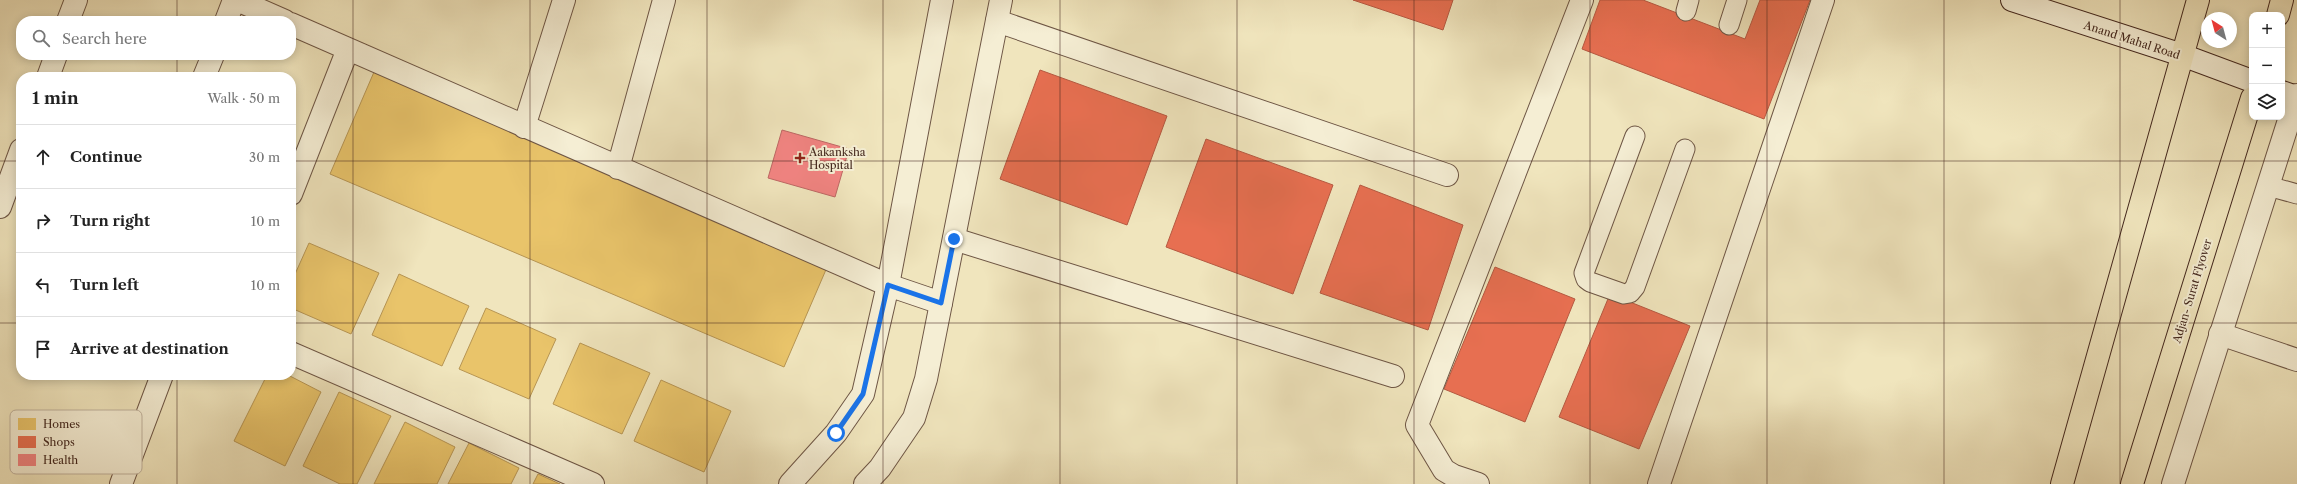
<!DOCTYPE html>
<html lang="en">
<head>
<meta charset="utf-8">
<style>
  :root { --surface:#fff; --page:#f6f6f6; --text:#222; --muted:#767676; --line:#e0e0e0 }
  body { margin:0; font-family:"Libre Caslon Text",serif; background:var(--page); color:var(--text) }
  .controls { position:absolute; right:12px; top:12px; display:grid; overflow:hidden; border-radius:8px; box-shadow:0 2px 10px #0003 }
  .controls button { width:36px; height:36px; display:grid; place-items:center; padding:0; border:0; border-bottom:1px solid var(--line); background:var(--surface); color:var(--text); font:20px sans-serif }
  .compass { position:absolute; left:2201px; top:12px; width:36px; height:36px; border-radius:50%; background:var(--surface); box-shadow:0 2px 10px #0003; rotate:324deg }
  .stop { position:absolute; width:12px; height:12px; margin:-9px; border:3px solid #1a73e8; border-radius:50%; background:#fff }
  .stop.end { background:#1a73e8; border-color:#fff; box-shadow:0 1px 4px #0008 }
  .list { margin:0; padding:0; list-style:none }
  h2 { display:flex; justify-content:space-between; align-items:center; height:52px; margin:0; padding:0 16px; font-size:17px }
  h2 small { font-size:13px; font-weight:400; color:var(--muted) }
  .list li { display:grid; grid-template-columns:26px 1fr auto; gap:12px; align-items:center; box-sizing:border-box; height:64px; padding:0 16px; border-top:1px solid var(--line) }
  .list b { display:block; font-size:15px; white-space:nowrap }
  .list em { font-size:13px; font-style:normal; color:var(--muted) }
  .icon { flex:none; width:22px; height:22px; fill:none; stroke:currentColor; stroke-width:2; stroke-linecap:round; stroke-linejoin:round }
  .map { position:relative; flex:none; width:2297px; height:484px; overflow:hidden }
  .search { position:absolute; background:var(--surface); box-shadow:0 2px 10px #0003; left:16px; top:16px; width:280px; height:44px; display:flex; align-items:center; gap:10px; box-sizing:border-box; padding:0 14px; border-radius:16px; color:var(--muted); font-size:15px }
  .panel { position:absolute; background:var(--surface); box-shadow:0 2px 10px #0003; left:16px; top:72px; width:280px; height:308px; border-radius:16px }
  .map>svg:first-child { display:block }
  .homes { fill:#e9c46a; stroke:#b79553 }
  .shops { fill:#e76f51; stroke:#b65941 }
  .health { fill:#f28482; stroke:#be6864 }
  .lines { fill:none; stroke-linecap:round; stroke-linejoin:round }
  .service-casing { stroke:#6e5645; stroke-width:21 }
  .minor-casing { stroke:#6e5645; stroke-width:24 }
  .tertiary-casing { stroke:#6e5645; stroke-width:24 }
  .secondary-casing { stroke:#43271d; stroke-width:24 }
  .trunk-casing { stroke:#43271d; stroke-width:24 }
  .service { stroke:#f5eed4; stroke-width:19 }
  .minor { stroke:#f5eed4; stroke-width:22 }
  .tertiary { stroke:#f5eed4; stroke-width:22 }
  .secondary { stroke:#f5eed4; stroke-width:22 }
  .trunk { stroke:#f0e5bd; stroke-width:22 }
  .route { stroke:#1a73e8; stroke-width:5 }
  .grid { fill:none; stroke:#43271d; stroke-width:1; stroke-opacity:0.55 }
  .poi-dot { fill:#8f2418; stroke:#f5eed4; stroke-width:1.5 }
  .labels { text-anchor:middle; stroke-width:4; stroke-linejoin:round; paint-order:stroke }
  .street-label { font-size:11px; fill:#43271d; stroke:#f5eed4 }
  .poi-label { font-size:11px; fill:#43271d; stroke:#f5eed4; text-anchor:start }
  .key { fill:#f5eed4; stroke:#c0b29d; stroke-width:1 }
  .key-label { font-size:11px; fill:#43271d }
</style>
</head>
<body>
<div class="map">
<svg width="2297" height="484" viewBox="0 0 2297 484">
  <rect width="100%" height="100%" fill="#f0e5bd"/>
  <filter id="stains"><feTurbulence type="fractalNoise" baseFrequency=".005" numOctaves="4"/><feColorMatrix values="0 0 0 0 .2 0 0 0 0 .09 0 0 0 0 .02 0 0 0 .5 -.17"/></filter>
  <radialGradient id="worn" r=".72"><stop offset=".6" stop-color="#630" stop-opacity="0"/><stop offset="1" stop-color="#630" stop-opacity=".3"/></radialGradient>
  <path class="homes" d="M 374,72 L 828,265 L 784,367 L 330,174 Z
    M 309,243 L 379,273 L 351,334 L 291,308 L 291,283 Z
    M 399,274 L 469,306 L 442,366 L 372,335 Z
    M 486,308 L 556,339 L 529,399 L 459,369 Z
    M 580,343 L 650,373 L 622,434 L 553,404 Z
    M 267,375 L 288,375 L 321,392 L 285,466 L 234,441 Z
    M 661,380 L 731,411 L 704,472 L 634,441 Z
    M 339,392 L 391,416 L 357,484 L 340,484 L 303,466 Z
    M 405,422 L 455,447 L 437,484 L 374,484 Z
    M 469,443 L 519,468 L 511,484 L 448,484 Z
    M 538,474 L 560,484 L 533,484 Z"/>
  <path class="shops" d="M 1353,0 L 1453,0 L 1443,30 Z
    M 1600,0 L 1643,0 L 1745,39 L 1760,0 L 1810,0 L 1764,119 L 1582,49 Z
    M 1040,70 L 1167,116 L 1127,225 L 1000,179 Z
    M 1206,139 L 1333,185 L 1293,294 L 1166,247 Z
    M 1360,185 L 1463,225 L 1428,330 L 1320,293 Z
    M 1495,267 L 1575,299 L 1525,422 L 1444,389 Z
    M 1610,294 L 1690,326 L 1639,449 L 1559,417 Z"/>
  <path class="health" d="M 782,130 L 849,149 L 835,197 L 768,178 Z"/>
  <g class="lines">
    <g class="service-casing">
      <path id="service" d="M 1686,11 L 1689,0
        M 1729,25 L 1737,0
        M 1635,136 L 1584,273 L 1586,279 L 1590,282 L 1624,294 L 1630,293 L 1635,287 L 1685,149
        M 2268,186 L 2297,194"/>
    </g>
    <g class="minor-casing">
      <path id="minor" d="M 237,0 L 285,21
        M 68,21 L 76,0
        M 226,21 L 234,0
        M 997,21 L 1447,175
        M 291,24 L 888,285 L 941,303
        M 48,77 L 56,55
        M 204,77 L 213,55
        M 524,127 L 564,0
        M 618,168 L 664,0
        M 291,194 L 348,49
        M 0,207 L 21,150
        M 954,239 L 1393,376
        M 2220,334 L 2297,360
        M 291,353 L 593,484
        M 121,484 L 162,375
        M 1478,484 L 1454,476 L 1444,470 L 1417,425 L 1582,0
        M 1659,484 L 1823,0"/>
    </g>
    <g class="tertiary-casing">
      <path id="tertiary" d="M 790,484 L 836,433 L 863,394 L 888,285 L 942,0
        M 865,484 L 880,468 L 914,418 L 926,379 L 1001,0
        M 2173,484 L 2297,95"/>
    </g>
    <g class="secondary-casing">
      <path id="secondary" d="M 2012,0 L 2182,55 L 2252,81
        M 2282,92 L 2296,97"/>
    </g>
    <g class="trunk-casing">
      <path id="trunk" d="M 2278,15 L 2282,0
        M 2062,484 L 2198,0
        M 2132,484 L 2252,98"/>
    </g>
    <use href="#service" class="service"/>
    <use href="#minor" class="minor"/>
    <use href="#tertiary" class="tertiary"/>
    <use href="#secondary" class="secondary"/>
    <use href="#trunk" class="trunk"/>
  </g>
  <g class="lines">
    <path class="route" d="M 836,433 L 863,394 L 888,285 L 941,303 L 954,239"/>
  </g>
  <path class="grid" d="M 177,0 L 177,21M 353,0 L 353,484M 530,0 L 530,484M 707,0 L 707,484M 883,0 L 883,484M 1060,0 L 1060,484M 1237,0 L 1237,484M 1414,0 L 1414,484M 1590,0 L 1590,484M 1767,0 L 1767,484M 1944,0 L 1944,484M 2120,0 L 2120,484M 177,55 L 177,77M 0,161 L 21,161M 291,161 L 2297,161M 0,323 L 21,323M 291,323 L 2297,323M 177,375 L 177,484"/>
  <path class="poi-dot" d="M798 152h4v4h4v4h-4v4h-4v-4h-4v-4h4z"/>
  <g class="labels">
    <g class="street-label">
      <text transform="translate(2132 40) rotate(18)" y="4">Anand Mahal Road</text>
      <text transform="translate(2192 291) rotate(-73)" y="4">Adjan- Surat Flyover</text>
    </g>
    <g class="poi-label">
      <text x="809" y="156">Aakanksha<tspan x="809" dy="13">Hospital</tspan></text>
    </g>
  </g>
  <rect x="10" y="410" width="132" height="64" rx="6" class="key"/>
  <rect x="18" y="418" width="18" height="12" fill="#e9c46a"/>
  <rect x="18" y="436" width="18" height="12" fill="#e76f51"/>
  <rect x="18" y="454" width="18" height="12" fill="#f28482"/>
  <g class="key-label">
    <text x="43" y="428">Homes</text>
    <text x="43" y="446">Shops</text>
    <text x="43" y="464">Health</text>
  </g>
  <rect width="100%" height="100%" filter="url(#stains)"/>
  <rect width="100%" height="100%" fill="url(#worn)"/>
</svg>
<div class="controls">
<button>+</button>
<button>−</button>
<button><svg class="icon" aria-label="layers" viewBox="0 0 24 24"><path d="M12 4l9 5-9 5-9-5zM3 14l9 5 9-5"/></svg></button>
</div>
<svg class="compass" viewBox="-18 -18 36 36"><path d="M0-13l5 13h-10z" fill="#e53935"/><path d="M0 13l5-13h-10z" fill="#767676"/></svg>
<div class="stop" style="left:836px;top:433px"></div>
<div class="stop end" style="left:954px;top:239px"></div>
<div class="search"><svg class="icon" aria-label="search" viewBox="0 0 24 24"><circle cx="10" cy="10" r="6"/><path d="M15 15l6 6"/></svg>Search here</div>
<section class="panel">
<h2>1 min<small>Walk · 50 m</small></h2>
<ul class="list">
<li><svg class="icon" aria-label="ahead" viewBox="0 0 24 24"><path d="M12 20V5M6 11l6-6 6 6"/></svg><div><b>Continue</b></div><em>30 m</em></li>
<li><svg class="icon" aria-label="right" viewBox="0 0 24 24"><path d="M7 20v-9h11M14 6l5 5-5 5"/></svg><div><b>Turn right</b></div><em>10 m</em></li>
<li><svg class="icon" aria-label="left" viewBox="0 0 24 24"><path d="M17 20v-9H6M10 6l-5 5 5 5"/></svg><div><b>Turn left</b></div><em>10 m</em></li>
<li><svg class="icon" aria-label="arrive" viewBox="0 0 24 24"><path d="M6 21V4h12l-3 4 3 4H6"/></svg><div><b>Arrive at destination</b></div></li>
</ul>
</section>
</div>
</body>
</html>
